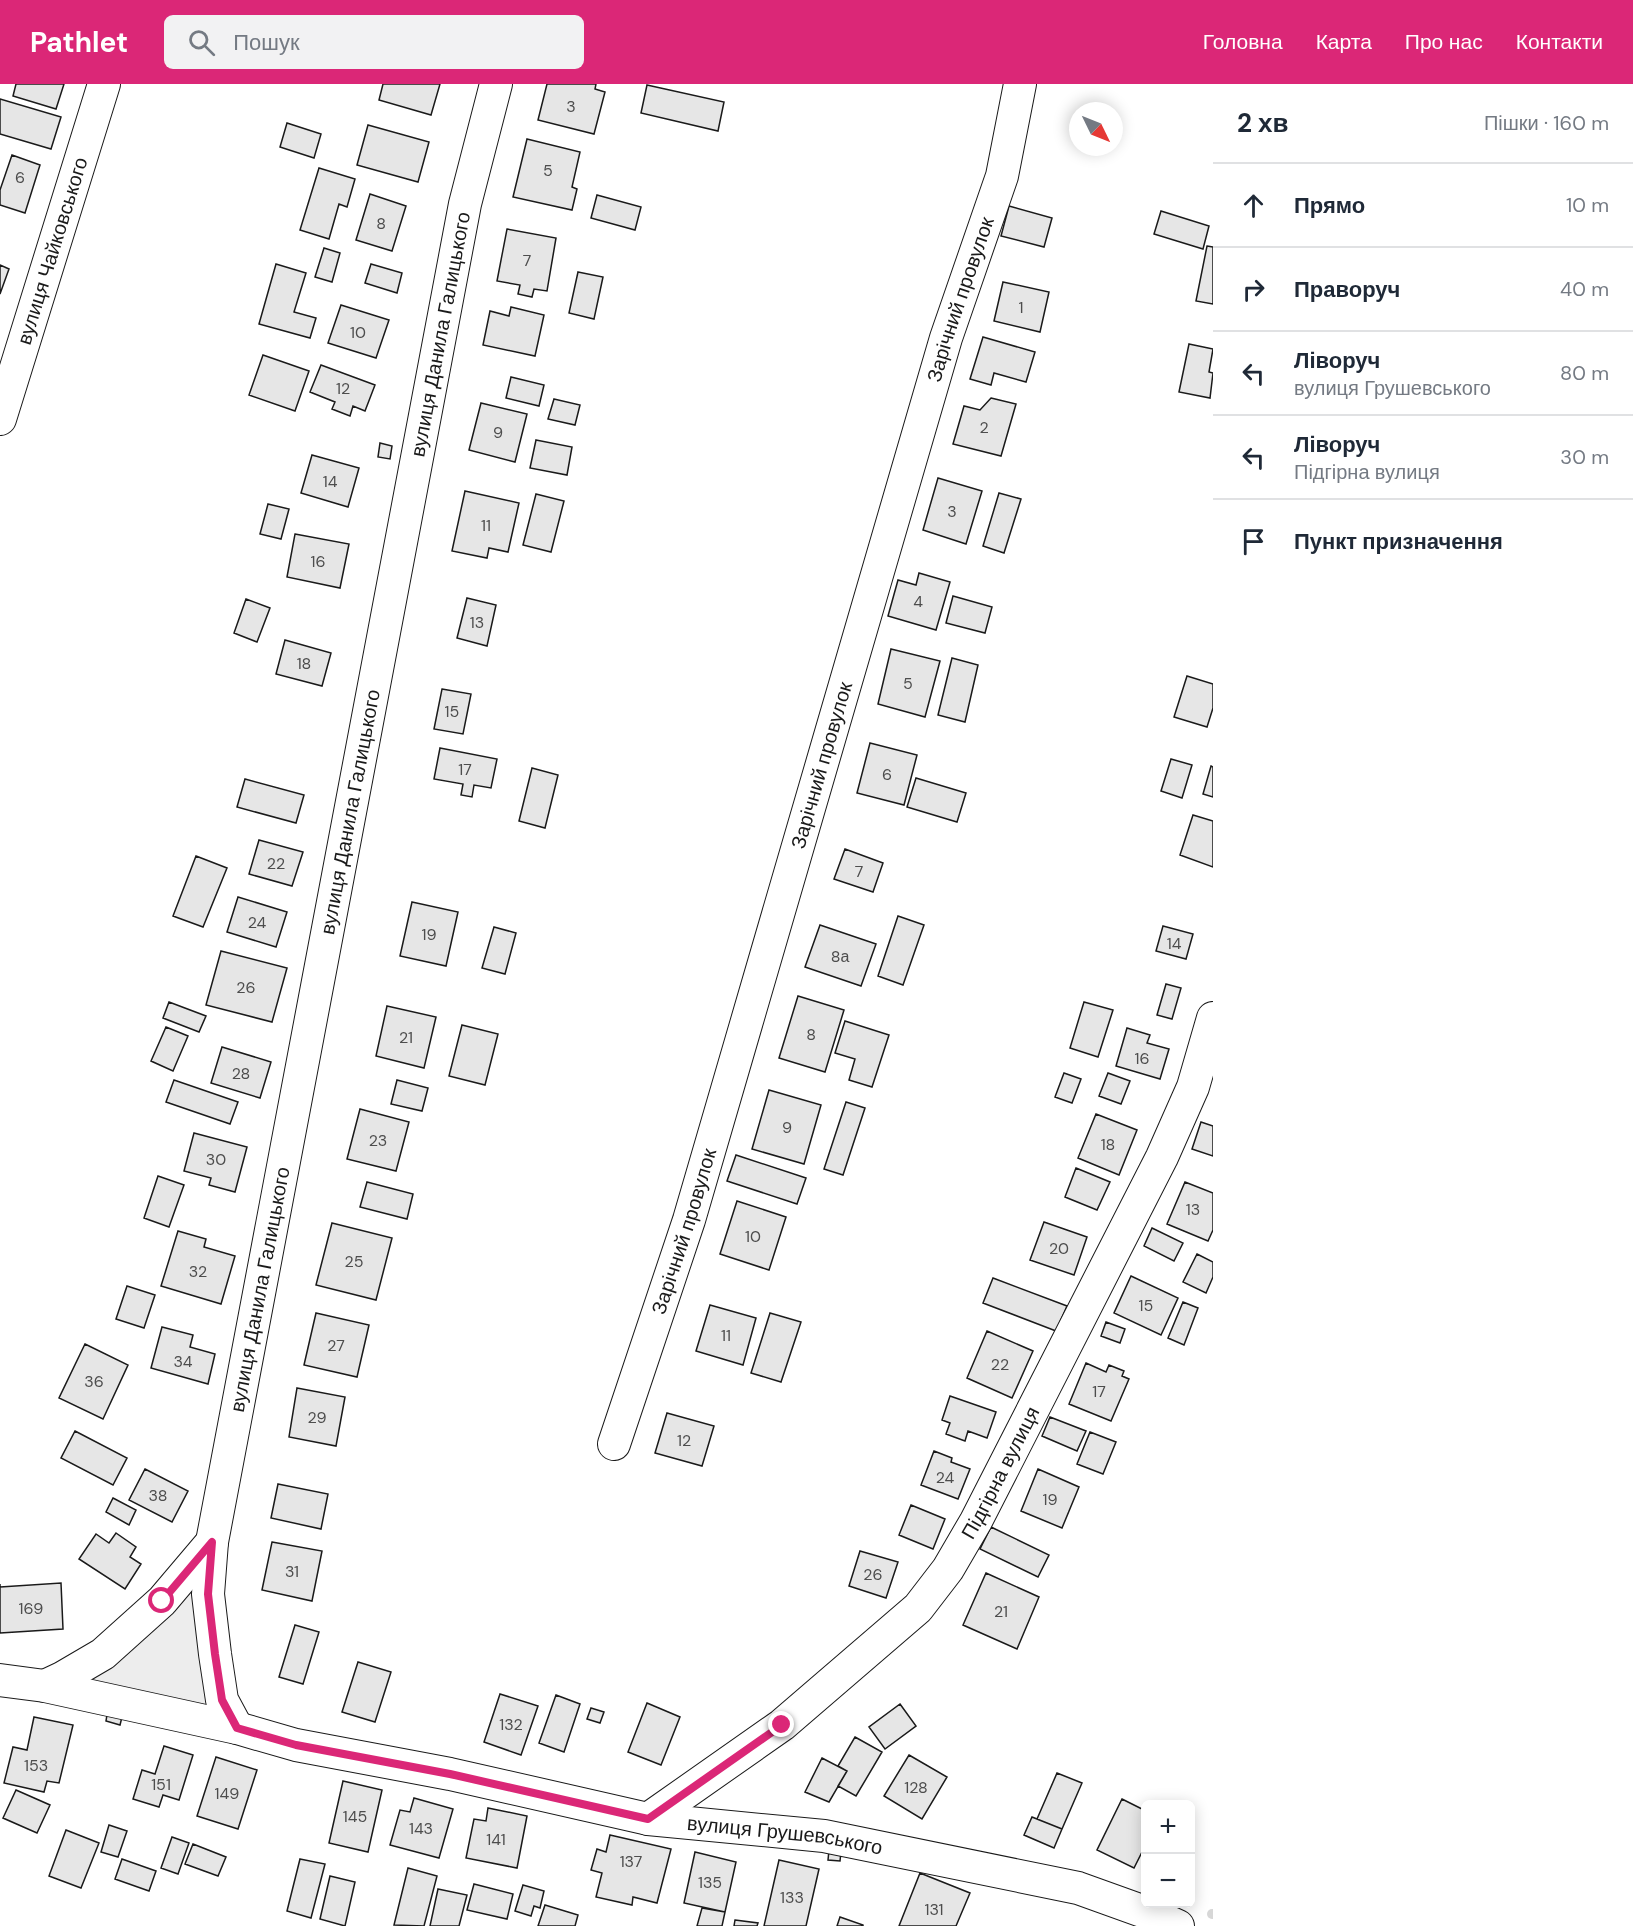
<!DOCTYPE html>
<html lang="uk">
<head>
<meta charset="utf-8">
<style>
  :root { --surface:#fff; --page:#f2f2f3; --text:#1f2937; --muted:#747a83; --line:#e0e1e3; --accent:#db2777 }
  body { margin:0; font-family:"DM Sans",sans-serif; background:var(--page); color:var(--text) }
  .controls { position:absolute; right:18px; bottom:18px; display:grid; overflow:hidden; border-radius:9px; box-shadow:0 3px 15px #0003 }
  .controls button { width:54px; height:54px; display:grid; place-items:center; padding:0; border:0; border-bottom:2px solid var(--line); background:var(--surface); color:var(--text); font:30px sans-serif }
  .compass { position:absolute; left:1069px; top:18px; width:54px; height:54px; border-radius:50%; background:var(--surface); box-shadow:0 3px 15px #0003; rotate:133deg }
  .stop { position:absolute; width:18px; height:18px; margin:-14px; border:4px solid #db2777; border-radius:50%; background:#fff }
  .stop.end { background:#db2777; border-color:#fff; box-shadow:0 2px 6px #0008 }
  .list { margin:0; padding:0; list-style:none }
  h2 { display:flex; justify-content:space-between; align-items:center; height:78px; margin:0; padding:0 24px; font-size:26px }
  h2 small { font-size:20px; font-weight:400; color:var(--muted) }
  .list li { display:grid; grid-template-columns:39px 1fr auto; gap:18px; align-items:center; box-sizing:border-box; height:84px; padding:0 24px; border-top:2px solid var(--line) }
  .list b { display:block; font-size:22px; white-space:nowrap }
  .list p { margin:0; font-size:20px; white-space:nowrap; color:var(--muted) }
  .list em { font-size:20px; font-style:normal; color:var(--muted) }
  .icon { flex:none; width:33px; height:33px; fill:none; stroke:currentColor; stroke-width:2; stroke-linecap:round; stroke-linejoin:round }
  .map { position:relative; flex:none; width:1213px; height:1842px; overflow:hidden }
  header { display:flex; align-items:center; gap:36px; box-sizing:border-box; height:84px; padding:0 30px; background:var(--accent); color:#fff }
  header strong { font-size:28px }
  nav { display:flex; gap:33px; margin-inline-start:auto; font-size:21px }
  .search { width:420px; height:54px; background:var(--page); display:flex; align-items:center; gap:15px; box-sizing:border-box; padding:0 21px; border-radius:9px; color:var(--muted); font-size:22px }
  main { display:flex }
  aside { flex:1; background:var(--surface) }
  .map>svg:first-child { display:block }
  .built { fill:#ededed; stroke:#6a6a6a; stroke-width:1.5 }
  .lines { fill:none; stroke-linecap:round; stroke-linejoin:round }
  .stream { stroke:#d7d7d7; stroke-width:10 }
  .building { fill:#e6e6e6; stroke:#1a1a1a; stroke-width:1.5 }
  .street-casing { stroke:#1a1a1a; stroke-width:34 }
  .street { stroke:#fff; stroke-width:32 }
  .route { stroke:#db2777; stroke-width:8 }
  .labels { text-anchor:middle; stroke-width:4.5; stroke-linejoin:round; paint-order:stroke }
  .number-label { font-size:16px; fill:#4d4d4d }
  .street-label { font-size:20px; fill:#1a1a1a; stroke:#fff }
</style>
</head>
<body>
<header>
<strong>Pathlet</strong>
<div class="search"><svg class="icon" aria-label="search" viewBox="0 0 24 24"><circle cx="10" cy="10" r="6"/><path d="M15 15l6 6"/></svg>Пошук</div>
<nav><a>Головна</a><a>Карта</a><a>Про нас</a><a>Контакти</a></nav>
</header>
<main>
<div class="map">
<svg width="1213" height="1842" viewBox="0 0 1213 1842">
  <rect width="100%" height="100%" fill="#fff"/>
  <path class="built" d="M 190,1485 L 237,1644 L 62,1594 Z"/>
  <g class="lines">
    <path class="stream" d="M 1212,1830 L 1213,1830"/>
  </g>
  <path class="building" d="M 16,0 L 64,0 L 56,25 L 13,12 Z
    M 383,0 L 440,0 L 431,31 L 379,16 Z
    M 547,0 L 596,0 L 595,5 L 605,8 L 594,50 L 538,36 Z
    M 647,1 L 724,18 L 718,47 L 641,29 Z
    M 0,15 L 61,33 L 51,65 L 0,50 Z
    M 287,39 L 321,50 L 314,74 L 280,63 Z
    M 368,41 L 429,58 L 418,98 L 357,81 Z
    M 527,55 L 580,68 L 572,103 L 577,105 L 572,126 L 513,113 Z
    M 12,71 L 40,81 L 25,129 L 0,121 L 0,106 Z
    M 319,84 L 355,95 L 347,123 L 339,120 L 329,155 L 300,146 Z
    M 370,110 L 406,122 L 392,167 L 356,156 Z
    M 597,111 L 641,123 L 635,146 L 591,134 Z
    M 1009,122 L 1052,134 L 1044,163 L 1001,152 Z
    M 1161,127 L 1209,142 L 1203,165 L 1154,150 Z
    M 507,145 L 556,154 L 547,207 L 534,205 L 532,213 L 518,210 L 520,201 L 497,197 Z
    M 1207,162 L 1213,163 L 1213,220 L 1196,217 Z
    M 324,164 L 340,169 L 332,198 L 315,193 Z
    M 276,180 L 306,189 L 294,228 L 316,234 L 310,254 L 259,240 Z
    M 371,180 L 402,189 L 397,209 L 365,199 Z
    M 0,181 L 9,185 L 0,210 Z
    M 578,188 L 603,193 L 594,235 L 569,229 Z
    M 1003,198 L 1049,208 L 1040,248 L 994,237 Z
    M 341,221 L 389,236 L 376,274 L 328,259 Z
    M 511,223 L 544,231 L 535,272 L 483,261 L 490,227 L 509,232 Z
    M 983,253 L 1035,268 L 1026,298 L 994,289 L 991,301 L 970,295 Z
    M 1189,260 L 1213,265 L 1209,288 L 1213,289 L 1210,314 L 1179,308 Z
    M 263,271 L 309,287 L 295,327 L 249,311 Z
    M 321,281 L 375,301 L 365,327 L 353,322 L 350,332 L 332,325 L 335,318 L 310,308 Z
    M 511,293 L 544,301 L 539,322 L 506,314 Z
    M 991,314 L 1016,320 L 1001,372 L 953,360 L 964,322 L 980,326 Z
    M 554,315 L 580,321 L 575,341 L 548,335 Z
    M 481,319 L 527,330 L 515,378 L 469,366 Z
    M 536,356 L 572,363 L 567,391 L 530,384 Z
    M 380,359 L 392,362 L 390,375 L 378,373 Z
    M 312,371 L 359,384 L 348,423 L 301,409 Z
    M 938,394 L 982,407 L 966,460 L 923,446 Z
    M 465,407 L 519,419 L 508,468 L 489,464 L 487,474 L 452,467 Z
    M 999,409 L 1021,415 L 1004,469 L 983,462 Z
    M 536,410 L 564,417 L 551,468 L 523,461 Z
    M 268,420 L 289,425 L 281,455 L 260,450 Z
    M 295,450 L 349,460 L 340,504 L 287,493 Z
    M 919,489 L 950,498 L 936,546 L 888,532 L 898,496 L 916,501 Z
    M 953,512 L 992,523 L 985,549 L 946,539 Z
    M 467,514 L 496,521 L 487,562 L 457,554 Z
    M 246,515 L 270,524 L 257,558 L 234,549 Z
    M 285,556 L 331,569 L 322,602 L 276,590 Z
    M 891,565 L 940,577 L 925,633 L 878,620 Z
    M 952,574 L 978,581 L 965,638 L 938,631 Z
    M 1187,592 L 1213,600 L 1213,624 L 1207,643 L 1174,633 Z
    M 442,605 L 471,610 L 463,650 L 434,645 Z
    M 870,659 L 917,671 L 904,721 L 857,709 Z
    M 440,664 L 497,675 L 491,704 L 474,701 L 472,713 L 461,711 L 463,700 L 434,695 Z
    M 1171,675 L 1192,681 L 1182,714 L 1161,707 Z
    M 1211,682 L 1213,683 L 1213,713 L 1203,710 Z
    M 532,684 L 558,691 L 545,744 L 519,737 Z
    M 916,694 L 966,709 L 957,738 L 907,723 Z
    M 245,695 L 304,711 L 296,739 L 237,723 Z
    M 1193,731 L 1213,737 L 1213,783 L 1180,771 Z
    M 259,756 L 303,768 L 292,802 L 249,790 Z
    M 845,765 L 883,779 L 873,808 L 834,795 Z
    M 196,772 L 227,784 L 203,843 L 173,832 Z
    M 238,813 L 287,828 L 276,863 L 227,848 Z
    M 412,818 L 458,828 L 446,882 L 400,872 Z
    M 898,832 L 924,841 L 903,901 L 878,892 Z
    M 820,841 L 876,860 L 861,902 L 805,883 Z
    M 1163,842 L 1193,850 L 1186,875 L 1156,867 Z
    M 494,843 L 516,849 L 505,890 L 482,884 Z
    M 221,867 L 287,884 L 272,938 L 206,921 Z
    M 1166,900 L 1181,904 L 1172,935 L 1157,931 Z
    M 798,912 L 844,926 L 825,988 L 779,974 Z
    M 169,918 L 206,932 L 199,948 L 163,934 Z
    M 1084,918 L 1113,926 L 1098,973 L 1070,964 Z
    M 387,922 L 436,933 L 424,984 L 376,972 Z
    M 845,937 L 889,951 L 872,1003 L 849,996 L 855,975 L 835,969 Z
    M 462,941 L 498,950 L 485,1001 L 449,992 Z
    M 166,943 L 188,952 L 173,987 L 151,977 Z
    M 1127,944 L 1150,951 L 1147,959 L 1169,965 L 1160,995 L 1116,982 Z
    M 222,963 L 271,978 L 260,1014 L 211,999 Z
    M 1064,989 L 1081,995 L 1072,1019 L 1055,1013 Z
    M 1108,989 L 1130,997 L 1121,1020 L 1099,1012 Z
    M 174,996 L 238,1018 L 230,1040 L 166,1018 Z
    M 397,996 L 428,1004 L 422,1027 L 391,1020 Z
    M 769,1006 L 821,1021 L 804,1080 L 752,1065 Z
    M 846,1018 L 865,1024 L 843,1091 L 824,1085 Z
    M 360,1025 L 409,1038 L 396,1087 L 347,1075 Z
    M 1096,1030 L 1137,1046 L 1119,1091 L 1078,1074 Z
    M 1201,1038 L 1213,1042 L 1213,1072 L 1192,1065 Z
    M 194,1049 L 247,1063 L 235,1108 L 209,1101 L 211,1094 L 184,1087 Z
    M 736,1071 L 806,1094 L 797,1120 L 727,1097 Z
    M 1076,1084 L 1110,1098 L 1097,1126 L 1065,1113 Z
    M 158,1092 L 184,1101 L 169,1143 L 144,1134 Z
    M 367,1098 L 413,1110 L 407,1135 L 360,1123 Z
    M 1185,1098 L 1213,1109 L 1213,1146 L 1208,1157 L 1167,1140 Z
    M 737,1117 L 786,1133 L 769,1186 L 720,1170 Z
    M 1044,1138 L 1087,1153 L 1074,1191 L 1030,1176 Z
    M 332,1139 L 392,1154 L 376,1216 L 316,1201 Z
    M 1152,1144 L 1183,1159 L 1174,1177 L 1144,1162 Z
    M 178,1147 L 206,1155 L 204,1163 L 235,1172 L 221,1220 L 161,1202 Z
    M 1197,1170 L 1213,1178 L 1213,1193 L 1206,1209 L 1183,1198 Z
    M 1131,1192 L 1178,1214 L 1161,1251 L 1114,1229 Z
    M 993,1194 L 1067,1222 L 1056,1247 L 983,1219 Z
    M 127,1202 L 155,1211 L 144,1244 L 116,1235 Z
    M 1183,1218 L 1198,1224 L 1184,1261 L 1168,1254 Z
    M 710,1221 L 756,1234 L 743,1281 L 696,1267 Z
    M 316,1229 L 369,1241 L 357,1293 L 304,1281 Z
    M 770,1229 L 801,1238 L 781,1298 L 751,1289 Z
    M 1106,1238 L 1125,1245 L 1120,1259 L 1101,1252 Z
    M 162,1243 L 193,1251 L 190,1263 L 215,1270 L 208,1300 L 151,1284 Z
    M 987,1247 L 1033,1267 L 1012,1314 L 967,1294 Z
    M 85,1260 L 128,1281 L 103,1335 L 59,1314 Z
    M 1086,1279 L 1106,1288 L 1109,1281 L 1124,1287 L 1122,1292 L 1129,1295 L 1111,1337 L 1069,1320 Z
    M 297,1304 L 345,1313 L 336,1362 L 289,1353 Z
    M 950,1312 L 996,1328 L 987,1354 L 968,1347 L 965,1357 L 946,1350 L 950,1339 L 942,1336 Z
    M 667,1329 L 714,1342 L 702,1382 L 655,1369 Z
    M 1050,1333 L 1086,1347 L 1077,1367 L 1042,1352 Z
    M 75,1347 L 127,1374 L 113,1401 L 61,1374 Z
    M 1090,1348 L 1116,1358 L 1103,1390 L 1077,1380 Z
    M 934,1367 L 952,1374 L 951,1378 L 970,1385 L 958,1415 L 921,1401 Z
    M 145,1385 L 188,1407 L 172,1438 L 129,1416 Z
    M 1038,1385 L 1079,1403 L 1062,1444 L 1021,1427 Z
    M 278,1400 L 328,1410 L 321,1445 L 271,1434 Z
    M 113,1414 L 136,1426 L 129,1441 L 106,1428 Z
    M 911,1421 L 945,1435 L 933,1465 L 899,1451 Z
    M 991,1443 L 1049,1471 L 1038,1493 L 980,1465 Z
    M 116,1449 L 136,1463 L 130,1473 L 141,1480 L 125,1505 L 79,1475 L 96,1450 L 109,1459 Z
    M 272,1458 L 322,1467 L 312,1517 L 262,1506 Z
    M 860,1467 L 898,1478 L 886,1514 L 849,1502 Z
    M 986,1489 L 1039,1513 L 1017,1565 L 963,1541 Z
    M 61,1499 L 63,1545 L 0,1549 L 0,1500 L 0,1503 Z
    M 295,1541 L 319,1548 L 303,1600 L 279,1593 Z
    M 358,1578 L 391,1588 L 375,1638 L 342,1628 Z
    M 500,1610 L 538,1622 L 521,1671 L 484,1658 Z
    M 556,1611 L 580,1620 L 564,1668 L 539,1659 Z
    M 647,1619 L 680,1633 L 661,1681 L 628,1668 Z
    M 900,1620 L 916,1642 L 885,1665 L 869,1643 Z
    M 591,1624 L 604,1628 L 600,1639 L 587,1635 Z
    M 108,1625 L 123,1629 L 120,1641 L 106,1637 Z
    M 34,1633 L 73,1641 L 59,1699 L 47,1697 L 44,1708 L 4,1699 L 13,1663 L 27,1666 Z
    M 855,1653 L 882,1668 L 856,1712 L 838,1702 L 847,1687 L 838,1682 Z
    M 164,1662 L 193,1671 L 179,1716 L 163,1711 L 159,1723 L 133,1715 L 142,1686 L 155,1690 Z
    M 909,1671 L 947,1693 L 922,1735 L 884,1712 Z
    M 216,1673 L 257,1686 L 238,1745 L 197,1732 Z
    M 822,1674 L 847,1687 L 829,1718 L 805,1708 Z
    M 1057,1689 L 1082,1699 L 1062,1745 L 1037,1735 Z
    M 343,1697 L 382,1706 L 368,1768 L 329,1759 Z
    M 16,1706 L 50,1721 L 37,1749 L 3,1734 Z
    M 414,1714 L 453,1725 L 439,1774 L 390,1761 L 400,1726 L 410,1728 Z
    M 1122,1715 L 1146,1727 L 1146,1760 L 1134,1784 L 1097,1766 Z
    M 488,1724 L 527,1732 L 517,1784 L 466,1774 L 474,1735 L 486,1737 Z
    M 1032,1733 L 1062,1745 L 1054,1764 L 1024,1751 Z
    M 109,1741 L 127,1747 L 118,1773 L 101,1768 Z
    M 66,1746 L 99,1759 L 81,1804 L 49,1792 Z
    M 610,1751 L 671,1765 L 657,1819 L 633,1813 L 632,1821 L 596,1813 L 602,1789 L 591,1786 L 597,1765 L 606,1768 Z
    M 172,1753 L 189,1759 L 178,1790 L 161,1784 Z
    M 193,1760 L 226,1773 L 218,1792 L 185,1780 Z
    M 829,1766 L 841,1768 L 840,1777 L 828,1776 Z
    M 695,1768 L 736,1778 L 725,1828 L 684,1819 Z
    M 122,1775 L 156,1787 L 149,1807 L 115,1795 Z
    M 300,1775 L 325,1780 L 311,1834 L 287,1827 Z
    M 779,1776 L 819,1785 L 806,1842 L 764,1842 Z
    M 408,1784 L 437,1792 L 424,1842 L 394,1841 Z
    M 920,1789 L 970,1809 L 956,1842 L 899,1842 Z
    M 330,1792 L 355,1798 L 345,1842 L 320,1835 Z
    M 474,1800 L 513,1810 L 507,1835 L 467,1826 Z
    M 523,1801 L 544,1807 L 540,1824 L 534,1822 L 531,1832 L 515,1827 Z
    M 438,1805 L 467,1811 L 459,1842 L 430,1842 Z
    M 545,1821 L 578,1831 L 575,1842 L 538,1842 Z
    M 702,1824 L 725,1828 L 722,1842 L 697,1842 Z
    M 840,1833 L 863,1841 L 863,1842 L 837,1842 Z
    M 735,1836 L 758,1839 L 757,1842 L 734,1842 Z"/>
  <g class="lines">
    <g class="street-casing">
      <g id="street">
        <path id="s1" d="M 0,335 L 104,0"/>
        <path id="s2" d="M 614,1360 L 689,1136 L 946,254 L 1002,92 L 1020,0"/>
        <path id="s3" d="M 0,1596 L 45,1602 L 237,1644 L 296,1661 L 450,1690 L 648,1735 L 824,1752 L 1078,1804 L 1156,1832 L 1178,1842"/>
        <path d="M 45,1602 L 62,1594 L 103,1570 L 162,1517 L 212,1458"/>
        <path id="s4" d="M 237,1644 L 222,1616 L 215,1570 L 208,1510 L 212,1458 L 465,120 L 496,0"/>
        <path id="s5" d="M 648,1735 L 782,1641 L 918,1524 L 948,1485 L 976,1437 L 1162,1073 L 1193,1003 L 1213,934"/>
      </g>
    </g>
    <use href="#street" class="street"/>
  </g>
  <g class="lines">
    <path class="route" d="M 162,1517 L 212,1458 L 208,1510 L 215,1570 L 222,1616 L 237,1644 L 296,1661 L 450,1690 L 648,1735 L 782,1641"/>
  </g>
  <g class="labels">
    <g class="number-label">
      <text x="571" y="28">3</text>
      <text x="548" y="92">5</text>
      <text x="20" y="99">6</text>
      <text x="381" y="145">8</text>
      <text x="527" y="182">7</text>
      <text x="1021" y="229">1</text>
      <text x="358" y="254">10</text>
      <text x="343" y="310">12</text>
      <text x="984" y="349">2</text>
      <text x="498" y="354">9</text>
      <text x="330" y="403">14</text>
      <text x="952" y="433">3</text>
      <text x="486" y="447">11</text>
      <text x="318" y="483">16</text>
      <text x="918" y="523">4</text>
      <text x="477" y="544">13</text>
      <text x="304" y="585">18</text>
      <text x="908" y="605">5</text>
      <text x="452" y="633">15</text>
      <text x="465" y="691">17</text>
      <text x="887" y="696">6</text>
      <text x="276" y="785">22</text>
      <text x="859" y="793">7</text>
      <text x="257" y="844">24</text>
      <text x="429" y="856">19</text>
      <text x="1174" y="865">14</text>
      <text x="840" y="878">8а</text>
      <text x="246" y="909">26</text>
      <text x="811" y="956">8</text>
      <text x="406" y="959">21</text>
      <text x="1142" y="980">16</text>
      <text x="241" y="995">28</text>
      <text x="787" y="1049">9</text>
      <text x="378" y="1062">23</text>
      <text x="1108" y="1066">18</text>
      <text x="216" y="1081">30</text>
      <text x="1193" y="1131">13</text>
      <text x="753" y="1158">10</text>
      <text x="1059" y="1170">20</text>
      <text x="354" y="1183">25</text>
      <text x="198" y="1193">32</text>
      <text x="1146" y="1227">15</text>
      <text x="726" y="1257">11</text>
      <text x="336" y="1267">27</text>
      <text x="183" y="1283">34</text>
      <text x="1000" y="1286">22</text>
      <text x="94" y="1303">36</text>
      <text x="1099" y="1313">17</text>
      <text x="317" y="1339">29</text>
      <text x="684" y="1362">12</text>
      <text x="945" y="1399">24</text>
      <text x="158" y="1417">38</text>
      <text x="1050" y="1421">19</text>
      <text x="292" y="1493">31</text>
      <text x="873" y="1496">26</text>
      <text x="31" y="1530">169</text>
      <text x="1001" y="1533">21</text>
      <text x="511" y="1646">132</text>
      <text x="36" y="1687">153</text>
      <text x="161" y="1706">151</text>
      <text x="916" y="1709">128</text>
      <text x="227" y="1715">149</text>
      <text x="355" y="1738">145</text>
      <text x="421" y="1750">143</text>
      <text x="496" y="1761">141</text>
      <text x="631" y="1783">137</text>
      <text x="710" y="1804">135</text>
      <text x="792" y="1819">133</text>
      <text x="934" y="1831">131</text>
    </g>
    <g class="street-label">
      <text dy="7" stroke="none"><textPath href="#s1" startOffset="176">вулиця Чайковського</textPath></text>
      <text dy="7" stroke="none"><textPath href="#s2" startOffset="1196">Зарічний провулок</textPath></text>
      <text dy="7" stroke="none"><textPath href="#s4" startOffset="1420">вулиця Данила Галицького</textPath></text>
      <text dy="7" stroke="none"><textPath href="#s2" startOffset="710">Зарічний провулок</textPath></text>
      <text dy="7" stroke="none"><textPath href="#s4" startOffset="934">вулиця Данила Галицького</textPath></text>
      <text dy="7" stroke="none"><textPath href="#s2" startOffset="224">Зарічний провулок</textPath></text>
      <text dy="7" stroke="none"><textPath href="#s4" startOffset="448">вулиця Данила Галицького</textPath></text>
      <text dy="7" stroke="none"><textPath href="#s5" startOffset="502">Підгірна вулиця</textPath></text>
      <text dy="7" stroke="none"><textPath href="#s3" startOffset="801">вулиця Грушевського</textPath></text>
    </g>
  </g>
</svg>
<div class="controls">
<button>+</button>
<button>−</button>
</div>
<svg class="compass" viewBox="-18 -18 36 36"><path d="M0-13l5 13h-10z" fill="#e53935"/><path d="M0 13l5-13h-10z" fill="#747a83"/></svg>
<div class="stop" style="left:162px;top:1517px"></div>
<div class="stop end" style="left:782px;top:1641px"></div>
</div>
<aside>
<h2>2 хв<small>Пішки · 160 m</small></h2>
<ul class="list">
<li><svg class="icon" aria-label="ahead" viewBox="0 0 24 24"><path d="M12 20V5M6 11l6-6 6 6"/></svg><div><b>Прямо</b></div><em>10 m</em></li>
<li><svg class="icon" aria-label="right" viewBox="0 0 24 24"><path d="M7 20v-9h11M14 6l5 5-5 5"/></svg><div><b>Праворуч</b></div><em>40 m</em></li>
<li><svg class="icon" aria-label="left" viewBox="0 0 24 24"><path d="M17 20v-9H6M10 6l-5 5 5 5"/></svg><div><b>Ліворуч</b><p>вулиця Грушевського</p></div><em>80 m</em></li>
<li><svg class="icon" aria-label="left" viewBox="0 0 24 24"><path d="M17 20v-9H6M10 6l-5 5 5 5"/></svg><div><b>Ліворуч</b><p>Підгірна вулиця</p></div><em>30 m</em></li>
<li><svg class="icon" aria-label="arrive" viewBox="0 0 24 24"><path d="M6 21V4h12l-3 4 3 4H6"/></svg><div><b>Пункт призначення</b></div></li>
</ul>
</aside>
</main>
</body>
</html>
